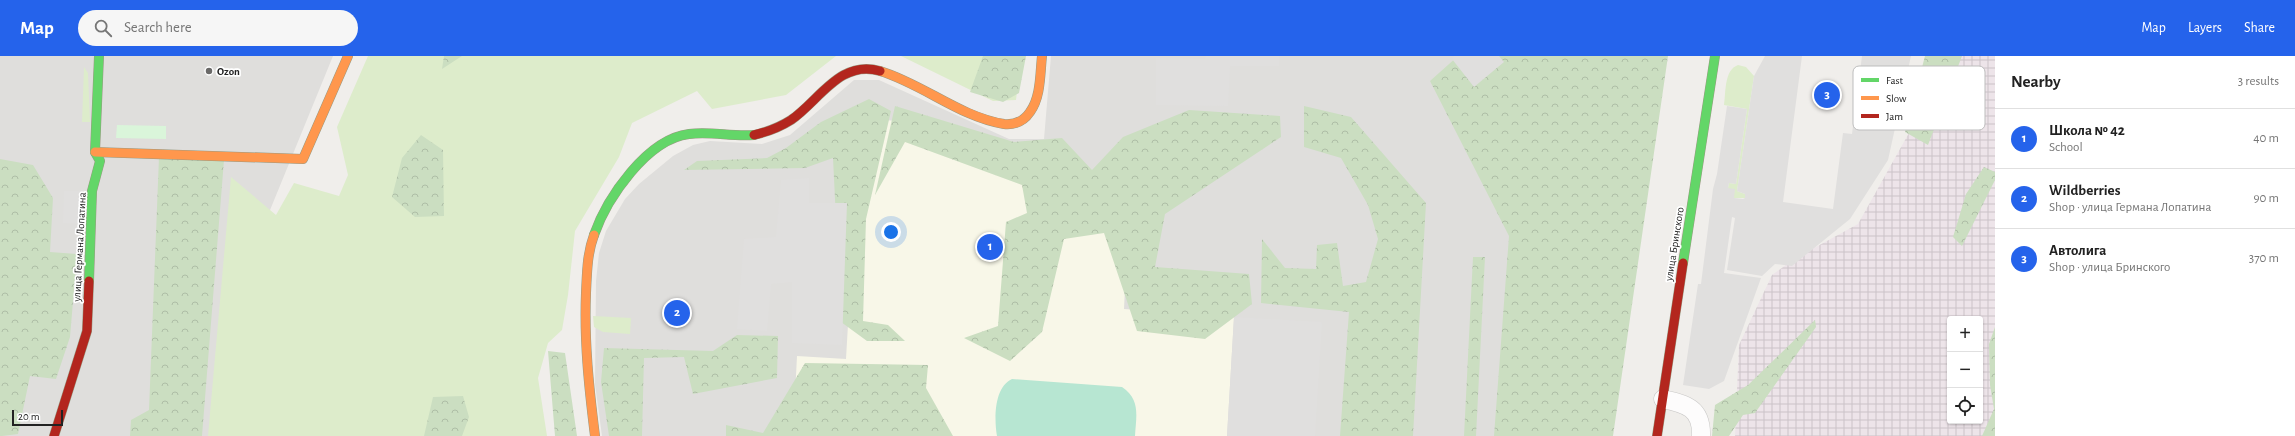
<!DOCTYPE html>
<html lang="en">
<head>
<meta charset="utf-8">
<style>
  :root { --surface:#fff; --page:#f6f6f6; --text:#222; --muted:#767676; --line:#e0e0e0; --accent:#2563eb }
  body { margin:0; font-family:"Alegreya Sans",sans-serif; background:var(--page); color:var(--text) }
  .controls { position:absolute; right:12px; bottom:12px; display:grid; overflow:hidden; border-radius:4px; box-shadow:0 1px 3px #0004 }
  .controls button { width:36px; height:36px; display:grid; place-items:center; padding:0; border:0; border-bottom:1px solid var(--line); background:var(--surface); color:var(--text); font:20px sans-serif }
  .scale { position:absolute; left:12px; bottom:10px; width:51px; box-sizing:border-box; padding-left:4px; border:2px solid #222; border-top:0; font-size:11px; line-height:14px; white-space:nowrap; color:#222; -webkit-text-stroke:3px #fff; paint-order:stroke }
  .you { position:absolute; left:891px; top:176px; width:14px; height:14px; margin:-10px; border:3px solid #fff; border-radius:50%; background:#1a73e8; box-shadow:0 0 0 6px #1a73e833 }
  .badge { display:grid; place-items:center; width:26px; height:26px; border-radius:50%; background:var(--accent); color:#fff; font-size:13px; font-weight:700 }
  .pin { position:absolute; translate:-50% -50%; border:2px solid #fff; box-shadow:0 1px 4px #0006 }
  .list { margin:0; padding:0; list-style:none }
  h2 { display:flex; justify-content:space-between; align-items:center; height:52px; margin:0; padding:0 16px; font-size:17px }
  h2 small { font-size:13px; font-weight:400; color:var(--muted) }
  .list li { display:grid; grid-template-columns:26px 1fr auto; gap:12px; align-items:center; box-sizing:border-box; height:60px; padding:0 16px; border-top:1px solid var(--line) }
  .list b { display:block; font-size:15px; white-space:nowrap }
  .list p { margin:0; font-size:13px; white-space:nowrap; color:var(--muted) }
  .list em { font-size:13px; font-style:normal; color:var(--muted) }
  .icon { flex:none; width:22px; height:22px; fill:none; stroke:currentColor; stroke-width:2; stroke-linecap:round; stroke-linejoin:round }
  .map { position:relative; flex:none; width:1995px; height:380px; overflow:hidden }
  header { display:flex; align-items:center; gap:24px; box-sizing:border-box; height:56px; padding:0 20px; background:var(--accent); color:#fff }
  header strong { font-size:19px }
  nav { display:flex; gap:22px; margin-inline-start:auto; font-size:14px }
  .search { width:280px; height:36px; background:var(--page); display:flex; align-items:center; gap:10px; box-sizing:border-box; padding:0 14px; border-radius:22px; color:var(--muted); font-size:15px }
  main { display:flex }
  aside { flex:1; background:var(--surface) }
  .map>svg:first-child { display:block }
  .residential { fill:#dfdedc }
  .industrial { fill:url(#industrial-grid); fill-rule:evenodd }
  .education { fill:#f8f7e8 }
  .grass { fill:#ddeccb }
  .forest { fill:url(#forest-crowns) }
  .park { fill:#daf5da }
  .pitch { fill:#b7e6d2 }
  .parking { fill:#e0dfde }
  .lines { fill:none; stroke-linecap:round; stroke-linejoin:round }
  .street-casing { stroke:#c9c8c7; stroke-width:19 }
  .fast-casing { stroke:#999a82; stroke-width:10 }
  .slow-casing { stroke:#999a82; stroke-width:10 }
  .jam-casing { stroke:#999a82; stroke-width:10 }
  .street { stroke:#fdfcfc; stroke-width:18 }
  .fast { stroke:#63d668; stroke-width:9 }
  .slow { stroke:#ff974d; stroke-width:9 }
  .jam { stroke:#b3261e; stroke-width:9 }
  .poi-dot { fill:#6a6968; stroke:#fff; stroke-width:1.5 }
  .labels { text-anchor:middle; stroke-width:3.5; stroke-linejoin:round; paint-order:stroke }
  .poi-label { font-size:11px; font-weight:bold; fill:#222; stroke:#fff; text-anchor:start }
  .street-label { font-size:11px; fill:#222; stroke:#fff }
  .key { fill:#fff; stroke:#bdbdbd; stroke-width:1 }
  .key-label { font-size:11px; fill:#222 }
</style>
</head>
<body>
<header>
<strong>Map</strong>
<div class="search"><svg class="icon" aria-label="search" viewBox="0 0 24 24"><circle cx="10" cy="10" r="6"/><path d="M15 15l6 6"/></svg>Search here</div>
<nav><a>Map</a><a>Layers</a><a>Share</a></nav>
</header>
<main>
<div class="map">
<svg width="1995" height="380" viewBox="0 0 1995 380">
  <defs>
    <pattern id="industrial-grid" width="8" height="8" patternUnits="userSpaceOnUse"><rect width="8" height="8" fill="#ede4e9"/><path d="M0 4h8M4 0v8" fill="none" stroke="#cbc3c8"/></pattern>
    <pattern id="forest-crowns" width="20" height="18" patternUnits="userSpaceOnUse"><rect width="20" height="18" fill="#cbdec1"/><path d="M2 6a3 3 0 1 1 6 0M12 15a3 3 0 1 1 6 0" fill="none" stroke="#aebea6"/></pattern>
  </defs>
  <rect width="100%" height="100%" fill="#f0eeeb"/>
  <path class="residential" d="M 0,0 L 333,0 L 250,203 L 235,380 L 0,380 Z
    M 1051,0 L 1579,0 L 1529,380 L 602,380 L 595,328 L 596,225 L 599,197 L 606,175 L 625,143 L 639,128 L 673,100 L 693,89 L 710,85 L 762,88 L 790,79 L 854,24 L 879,24 L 1009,83 L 1044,83 Z"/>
  <path class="industrial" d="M 1952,0 L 1995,0 L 1995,380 L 1735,380 L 1739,289 L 1772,219 L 1794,203 L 1858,168 ZM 1950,263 L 1980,263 L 1980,365 L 1950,365 Z"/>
  <path class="education" d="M 860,62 L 909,66 L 1130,128 L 1124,253 L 1234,261 L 1227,380 L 793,380 L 797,300 L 846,303 Z"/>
  <path class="grass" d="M 368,0 L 836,0 L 786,39 L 712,53 L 697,35 L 632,67 L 619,101 L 575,175 L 568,239 L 562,274 L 548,287 L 538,322 L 547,380 L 208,380 L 231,121 L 276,159 L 294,127 L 339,140 L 348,119 L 337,71 Z
    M 901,0 L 1021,0 L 1016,44 L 993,45 Z
    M 1738,9 L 1746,11 L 1754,20 L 1737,135 L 1745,138 L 1745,142 L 1733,142 L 1728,132 L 1729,127 L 1736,128 L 1747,53 L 1724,49 C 1726,36 1724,14 1738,9 Z
    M 84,11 L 88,17 L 90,66 L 82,66 Z
    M 593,260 L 631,262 L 630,278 L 603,276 L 594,271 Z"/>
  <path class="forest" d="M 444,0 L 462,0 L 442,13 Z
    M 983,0 L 1026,0 L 1019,37 L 1003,46 L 970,36 Z
    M 1458,0 L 1668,0 L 1613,380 L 1494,380 L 1509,180 L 1430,25 Z
    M 1925,0 L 1962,0 L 1928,89 L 1905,76 Z
    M 869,43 L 891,55 L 866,163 L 863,265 L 888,269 L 905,285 L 867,285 L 841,266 L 833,102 L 805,112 L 684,114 L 697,105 L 767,102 L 786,92 L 821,66 Z
    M 895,50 L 1014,86 L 1062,82 L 1092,114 L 1123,81 L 1189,54 L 1280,60 L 1281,81 L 1165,158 L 1155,211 L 1249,218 L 1252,248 L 1205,283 L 1137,275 L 1104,177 L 1064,183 L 1042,276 L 1010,305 L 964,282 L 998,270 L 1006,166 L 1027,157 L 1022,129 L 905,86 L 875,139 Z
    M 1304,50 L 1351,61 L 1426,147 L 1413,380 L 1340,380 L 1349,256 L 1261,247 L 1262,183 L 1285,212 L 1316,213 L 1317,189 L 1337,187 L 1343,230 L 1366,226 L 1378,183 L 1368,149 L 1341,102 L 1304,91 Z
    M 421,79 L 443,94 L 444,160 L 415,161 L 392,141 L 402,102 Z
    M 159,101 L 224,104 L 202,380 L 130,380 L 131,364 L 149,354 Z
    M 0,103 L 33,109 L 53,142 L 50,196 L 77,198 L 70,281 L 56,323 L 30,320 L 18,378 L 2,380 L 0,380 Z
    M 1984,111 L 1995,116 L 1995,124 L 1962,190 L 1953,181 L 1966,138 Z
    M 1473,201 L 1485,201 L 1476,380 L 1464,380 Z
    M 1815,264 L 1816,271 L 1755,357 L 1743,359 L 1729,380 L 1712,380 L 1715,349 L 1748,329 Z
    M 1995,271 L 1995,380 L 1982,380 L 1994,353 L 1990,329 L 1989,288 Z
    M 737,279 L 778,280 L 777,322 L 693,338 L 684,301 L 644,302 L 642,380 L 609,380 L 601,326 L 604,292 L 713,295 Z
    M 548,295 L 565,297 L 577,380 L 555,380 Z
    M 805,307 L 928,309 L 926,332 L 953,380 L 726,380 L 726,369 L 763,377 Z
    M 463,340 L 469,361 L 462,380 L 424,380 L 433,341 Z"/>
  <path class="park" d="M 117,69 L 166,70 L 166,83 L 116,82 Z"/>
  <path class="pitch" d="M 1012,323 L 1122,331 C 1141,344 1136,360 1135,380 L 997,380 C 994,363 994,331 1012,323 Z"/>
  <path class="parking" d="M 1206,0 L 1279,0 L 1279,10 L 1230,10 L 1228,50 L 1156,49 L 1156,2 L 1205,3 Z
    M 1454,0 L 1499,0 L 1504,6 L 1474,31 L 1452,3 Z
    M 1765,0 L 1802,0 L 1783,146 L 1833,153 L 1843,77 L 1852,78 L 1862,0 L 1911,0 L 1888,104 L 1850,163 L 1792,210 L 1775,208 L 1762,220 L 1727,214 L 1735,162 L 1732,161 L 1724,217 L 1761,222 L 1724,325 L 1709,333 L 1683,329 L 1698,228 L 1701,228 L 1713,133 L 1717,118 L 1727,50 L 1747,53 L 1736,128 L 1729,127 L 1728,132 L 1735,133 L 1734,142 L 1743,143 L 1745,142 L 1745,138 L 1737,135 L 1754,20 Z
    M 809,122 L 809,147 L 847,147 L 842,289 L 792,287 L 792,226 L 771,228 L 767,275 L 737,273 L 744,183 L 776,181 L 781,124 Z
    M 84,132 L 81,168 L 63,167 L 64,135 L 78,135 Z
    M 1234,261 L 1322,266 L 1315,380 L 1227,380 Z"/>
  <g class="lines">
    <g class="street-casing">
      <path id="street" d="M 1663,343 C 1686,348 1702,352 1701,380"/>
    </g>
    <g class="fast-casing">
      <path id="fast" d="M 594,179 C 607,142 647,83 689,78 C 711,75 732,81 754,79
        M 1683,207 L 1715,0
        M 89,225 L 92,135 L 100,105 L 95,96 L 99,0"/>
    </g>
    <g class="slow-casing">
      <path id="slow" d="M 880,15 C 923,28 960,61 1004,68 C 1015,69 1024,65 1030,56 C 1041,41 1040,18 1042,0
        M 95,96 L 303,103 L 348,0
        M 594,179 C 587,198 587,217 586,237 C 584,285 589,332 595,380"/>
    </g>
    <g class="jam-casing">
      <path id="jam" d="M 754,79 C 767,76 780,71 791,64 C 819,45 840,3 880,15
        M 54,380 L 87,275 L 89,225
        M 1657,380 L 1683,207"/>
    </g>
    <use href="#street" class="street"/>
    <use href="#fast" class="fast"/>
    <use href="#slow" class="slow"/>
    <use href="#jam" class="jam"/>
  </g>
  <circle class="poi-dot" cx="209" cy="15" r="4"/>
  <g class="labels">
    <g class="poi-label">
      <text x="217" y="19">Ozon</text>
    </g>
    <g class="street-label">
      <text transform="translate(1674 188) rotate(-81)" y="4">улица Бринского</text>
      <text transform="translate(79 191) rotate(-87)" y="4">улица Германа Лопатина</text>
    </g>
  </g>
  <rect x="1853" y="10" width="132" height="64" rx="6" class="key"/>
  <rect x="1861" y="22" width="18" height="4" fill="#63d668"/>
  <rect x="1861" y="40" width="18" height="4" fill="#ff974d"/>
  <rect x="1861" y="58" width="18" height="4" fill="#b3261e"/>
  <g class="key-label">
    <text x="1886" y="28">Fast</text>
    <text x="1886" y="46">Slow</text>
    <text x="1886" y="64">Jam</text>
  </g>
</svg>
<div class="controls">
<button>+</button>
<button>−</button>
<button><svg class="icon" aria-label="locate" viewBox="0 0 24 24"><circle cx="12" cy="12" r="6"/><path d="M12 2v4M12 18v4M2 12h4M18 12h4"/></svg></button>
</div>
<div class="scale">20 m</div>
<div class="you"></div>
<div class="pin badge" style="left:990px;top:191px">1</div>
<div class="pin badge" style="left:677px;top:257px">2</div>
<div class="pin badge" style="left:1827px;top:39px">3</div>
</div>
<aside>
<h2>Nearby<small>3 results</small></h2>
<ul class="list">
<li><span class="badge">1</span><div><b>Школа № 42</b><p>School</p></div><em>40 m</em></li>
<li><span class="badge">2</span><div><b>Wildberries</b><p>Shop · улица Германа Лопатина</p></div><em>90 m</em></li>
<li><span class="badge">3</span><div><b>Автолига</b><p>Shop · улица Бринского</p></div><em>370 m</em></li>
</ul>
</aside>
</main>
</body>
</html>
